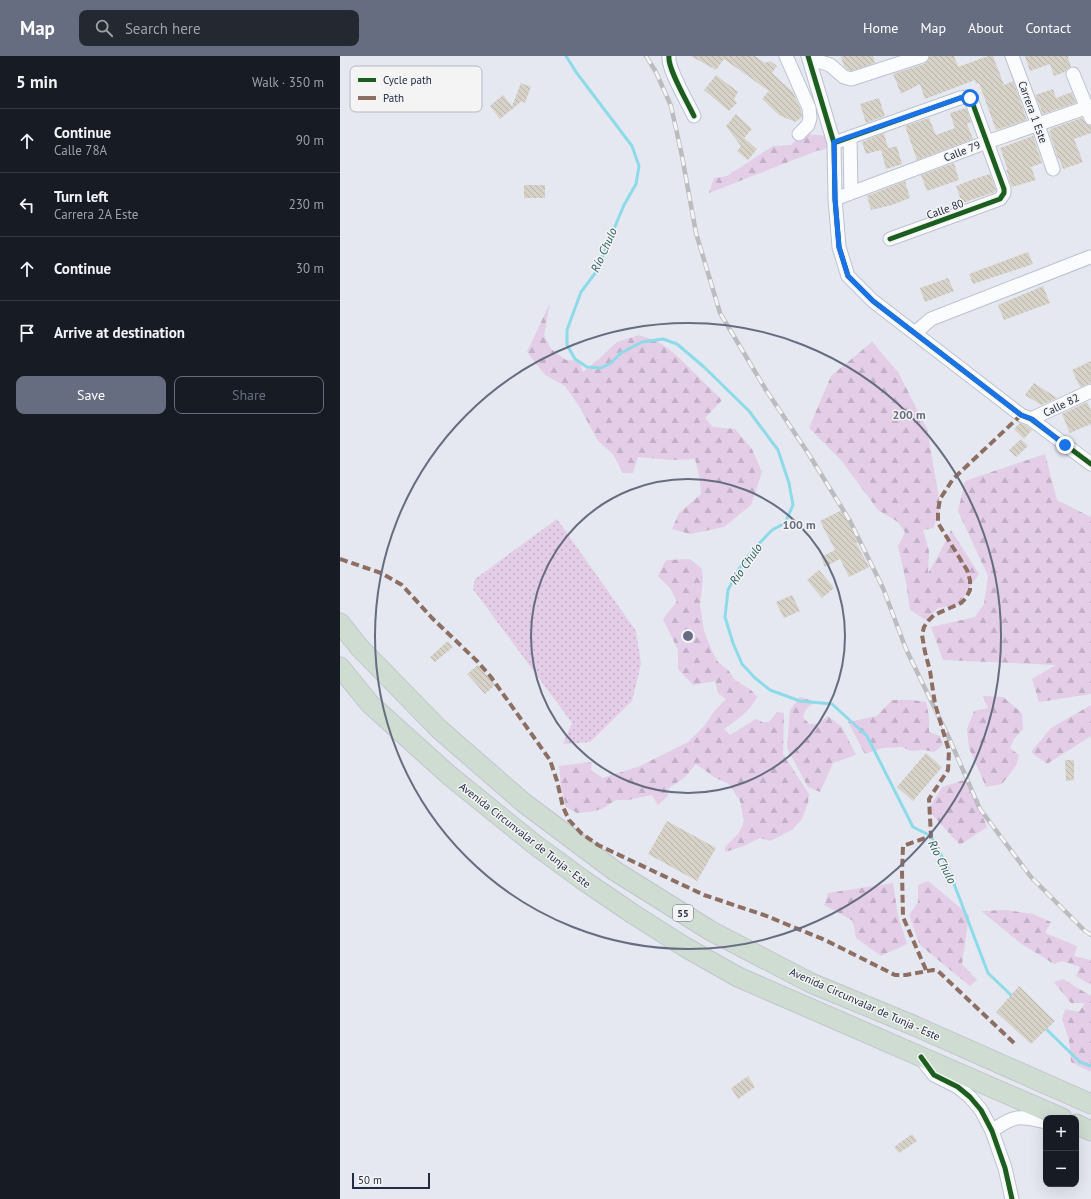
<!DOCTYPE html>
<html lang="en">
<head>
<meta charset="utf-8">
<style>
  :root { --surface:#171b24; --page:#242831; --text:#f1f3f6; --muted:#9ea1a6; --line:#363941; --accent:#666d80 }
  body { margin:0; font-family:"PT Sans",sans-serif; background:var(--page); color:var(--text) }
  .controls { position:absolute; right:12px; bottom:12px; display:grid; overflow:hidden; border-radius:8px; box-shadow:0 4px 16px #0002 }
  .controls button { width:36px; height:36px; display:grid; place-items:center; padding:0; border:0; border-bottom:1px solid var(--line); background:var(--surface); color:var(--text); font:20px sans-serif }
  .scale { position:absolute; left:12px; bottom:10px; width:78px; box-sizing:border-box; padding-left:4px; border:2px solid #212b43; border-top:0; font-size:11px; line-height:14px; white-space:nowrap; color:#212b43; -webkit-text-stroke:3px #f4f4f4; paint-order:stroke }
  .stop { position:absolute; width:12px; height:12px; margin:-9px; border:3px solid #1a73e8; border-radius:50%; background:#fff }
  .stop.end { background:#1a73e8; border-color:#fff; box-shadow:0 1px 4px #0008 }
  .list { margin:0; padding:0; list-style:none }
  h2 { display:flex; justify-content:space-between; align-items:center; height:52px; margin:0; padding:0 16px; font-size:17px }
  h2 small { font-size:13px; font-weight:400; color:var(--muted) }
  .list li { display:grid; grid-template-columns:26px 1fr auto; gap:12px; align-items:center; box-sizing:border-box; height:64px; padding:0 16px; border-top:1px solid var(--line) }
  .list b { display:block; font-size:15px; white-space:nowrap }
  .list p { margin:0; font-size:13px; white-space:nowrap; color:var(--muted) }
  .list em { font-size:13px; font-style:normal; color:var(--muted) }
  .actions { display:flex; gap:8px; padding:12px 16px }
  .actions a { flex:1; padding:9px 0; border:1px solid var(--accent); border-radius:8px; text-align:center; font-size:14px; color:var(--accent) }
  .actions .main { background:var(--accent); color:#fff }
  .icon { flex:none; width:22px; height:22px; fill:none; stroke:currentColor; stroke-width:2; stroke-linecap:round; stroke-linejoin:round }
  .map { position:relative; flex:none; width:751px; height:1143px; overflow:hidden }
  header { display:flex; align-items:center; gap:24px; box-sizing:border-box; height:56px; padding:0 20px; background:var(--accent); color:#fff }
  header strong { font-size:19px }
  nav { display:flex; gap:22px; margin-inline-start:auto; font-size:14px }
  .search { width:280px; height:36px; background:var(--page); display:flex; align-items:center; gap:10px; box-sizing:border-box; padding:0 14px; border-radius:8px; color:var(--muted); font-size:15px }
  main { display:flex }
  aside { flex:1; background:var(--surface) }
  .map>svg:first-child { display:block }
  .grass { fill:url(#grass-dots) }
  .forest { fill:url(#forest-firs) }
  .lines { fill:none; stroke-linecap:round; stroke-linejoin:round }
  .stream { stroke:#8ddbe8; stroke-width:3 }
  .building { fill:url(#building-back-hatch) }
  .minor-casing { stroke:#bcc2d1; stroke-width:15 }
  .highway-casing { stroke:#c1c5cd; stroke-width:21 }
  .minor { stroke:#fbfcfd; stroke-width:13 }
  .highway { stroke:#cfdcd2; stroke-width:19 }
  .rail-casing { stroke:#babcc0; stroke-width:4.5 }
  .rail { stroke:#f4f4f4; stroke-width:3; stroke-dasharray:9; stroke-linecap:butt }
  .quiet { stroke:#8d6e63; stroke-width:4; stroke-dasharray:8 4; stroke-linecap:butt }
  .cycleway-casing { stroke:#f4f4f4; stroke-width:8 }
  .cycleway { stroke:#1b5e20; stroke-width:5 }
  .route { stroke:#1a73e8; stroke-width:5 }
  .ring { fill:none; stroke:#666d80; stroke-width:2 }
  .labels { text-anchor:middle; stroke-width:3; stroke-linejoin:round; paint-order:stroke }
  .shield { fill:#f4f4f4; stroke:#606778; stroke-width:1 }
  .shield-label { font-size:10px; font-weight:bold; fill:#212b43 }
  .street-label { font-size:11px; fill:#212b43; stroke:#f4f4f4 }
  .water-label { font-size:12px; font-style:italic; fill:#2a5b61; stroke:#f4f4f4 }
  .key { fill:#f4f4f4; stroke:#b5b8bf; stroke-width:1 }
  .key-label { font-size:11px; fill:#212b43 }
  .centre { fill:#666d80; stroke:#f4f4f4; stroke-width:2 }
  .ring-label { font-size:12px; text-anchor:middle; font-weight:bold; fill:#666d80; stroke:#f4f4f4; stroke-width:3; stroke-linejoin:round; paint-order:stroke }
</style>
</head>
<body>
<header>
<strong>Map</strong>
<div class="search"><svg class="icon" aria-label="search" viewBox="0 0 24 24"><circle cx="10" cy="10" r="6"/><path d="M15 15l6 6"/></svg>Search here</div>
<nav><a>Home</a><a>Map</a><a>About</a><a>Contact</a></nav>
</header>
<main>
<aside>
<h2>5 min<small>Walk · 350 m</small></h2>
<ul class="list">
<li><svg class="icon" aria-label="ahead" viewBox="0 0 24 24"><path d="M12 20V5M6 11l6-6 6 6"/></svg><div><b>Continue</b><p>Calle 78A</p></div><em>90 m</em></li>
<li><svg class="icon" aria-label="left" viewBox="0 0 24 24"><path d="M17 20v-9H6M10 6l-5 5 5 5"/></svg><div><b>Turn left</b><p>Carrera 2A Este</p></div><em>230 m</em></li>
<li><svg class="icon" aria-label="ahead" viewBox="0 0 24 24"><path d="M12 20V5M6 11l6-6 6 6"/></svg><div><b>Continue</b></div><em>30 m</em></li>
<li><svg class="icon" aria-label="arrive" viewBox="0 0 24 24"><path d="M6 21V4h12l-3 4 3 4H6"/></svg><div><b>Arrive at destination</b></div></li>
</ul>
<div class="actions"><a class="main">Save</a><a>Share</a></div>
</aside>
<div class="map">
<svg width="751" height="1143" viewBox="0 0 751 1143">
  <defs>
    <pattern id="grass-dots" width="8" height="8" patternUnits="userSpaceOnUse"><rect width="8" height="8" fill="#e3cde7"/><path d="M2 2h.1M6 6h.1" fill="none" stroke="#c2b0c7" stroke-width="1.8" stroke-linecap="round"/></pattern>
    <pattern id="forest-firs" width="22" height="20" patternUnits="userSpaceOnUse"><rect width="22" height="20" fill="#e3cde7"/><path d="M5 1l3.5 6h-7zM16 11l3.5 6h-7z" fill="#c2b0c7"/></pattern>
    <pattern id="building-back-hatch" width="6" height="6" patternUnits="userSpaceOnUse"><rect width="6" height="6" fill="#d7d2c8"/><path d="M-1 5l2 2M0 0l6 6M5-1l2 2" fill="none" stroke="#b8b4ad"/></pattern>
  </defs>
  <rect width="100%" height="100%" fill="#e5e8f0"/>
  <path class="grass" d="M 217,463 L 296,575 L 301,608 L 292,645 L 250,686 L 223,688 L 232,667 L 133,533 L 135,523 Z"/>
  <path class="forest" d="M 463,78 L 491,80 L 494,89 L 480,95 L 479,94 L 369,137 L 374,122 L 387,120 L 433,90 L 451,89 Z
    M 210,247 L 204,279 L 211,293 L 226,304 L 239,305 L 243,316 L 260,302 L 277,286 L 299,279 L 317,285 L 334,297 L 382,344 L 365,362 L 373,371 L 395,373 L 412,393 L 422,416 L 411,449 L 384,471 L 350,478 L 332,473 L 339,457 L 361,438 L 360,423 L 355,403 L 332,404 L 298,401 L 293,417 L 283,417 L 273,398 L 258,385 L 239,350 L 225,330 L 205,319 L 187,296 Z
    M 532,286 L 558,316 L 587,373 L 599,442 L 599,457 L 593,472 L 583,474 L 589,495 L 588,517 L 597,502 L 611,474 L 639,518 L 618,549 L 598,552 L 586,564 L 570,554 L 566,526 L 558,490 L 565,476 L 558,466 L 538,454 L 501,404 L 469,372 L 491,320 Z
    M 705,398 L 717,444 L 751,461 L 751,638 L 699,646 L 692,623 L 716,609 L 603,604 L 591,571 L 635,561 L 644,548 L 648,520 L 618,455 L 625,425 Z
    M 350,503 L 362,513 L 363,522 L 360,549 L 364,575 L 372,595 L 378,606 L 389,615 L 395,624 L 411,634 L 417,641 C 408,658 398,662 384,673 L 390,679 L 416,663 L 424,667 L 430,665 L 437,656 L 444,657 L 443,698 L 469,738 L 468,747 L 462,763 L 452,774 L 430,785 L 420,782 L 404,790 L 385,796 L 385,791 L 398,778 L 404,766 L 400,745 L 389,728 L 374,721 L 356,708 L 345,721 L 328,733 L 328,740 L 318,749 L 312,739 L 288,744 L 276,744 L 262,753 L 249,756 L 237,757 L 226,751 L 221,731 L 219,710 L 252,706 L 251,714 L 263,722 L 300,710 L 348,686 L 365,669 L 375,654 L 386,643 L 378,637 L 375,625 L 353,629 L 338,613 L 338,594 L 323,563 L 337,545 L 330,532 L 318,520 L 326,504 Z
    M 643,640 L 663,641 L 682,657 L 683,673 L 674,683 L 670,692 L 679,699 L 676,710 L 662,728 L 646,731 L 629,692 L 627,673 L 634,655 L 648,652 Z
    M 460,641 L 470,644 L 475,646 L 466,653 L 463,661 L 469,668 L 477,668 L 488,660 L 502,671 L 516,699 L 493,707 L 480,736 L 468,731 L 447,692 L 450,654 Z
    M 552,644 L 572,644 L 586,646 L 589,661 L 589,676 L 600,680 L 603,689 L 594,696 L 584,694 L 571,695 L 562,691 L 542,692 L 525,698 L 508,666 L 537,660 Z
    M 751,649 L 751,680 L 707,708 L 691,696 L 711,672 Z
    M 627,723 L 647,771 L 620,789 L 588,754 L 602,731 Z
    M 588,825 L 629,859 L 622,908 L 637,924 L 630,930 L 580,889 L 569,859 L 578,846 L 578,829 Z
    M 553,827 L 558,860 L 567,888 L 541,900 L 516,882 L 513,865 L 484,849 L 488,837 Z
    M 666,854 L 693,858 L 711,866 L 705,877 L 737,890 L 734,900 L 751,904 L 751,929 L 736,920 L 740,911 L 722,905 L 714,908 L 683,889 L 641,855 Z
    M 723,923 L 751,940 L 751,1016 L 731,1006 L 729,984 L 722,963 L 725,953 L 739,956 L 745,947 L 731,947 L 714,926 Z"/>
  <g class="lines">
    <path class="stream" d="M 226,0 L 236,16 L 292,90 L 299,110 L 296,128 L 284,149 L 256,216 L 241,236 L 227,274 L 227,289 L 235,303 L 247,311 L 261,312 L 271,307 L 281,297 L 302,286 L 323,283 L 337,288 L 364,311 L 409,355 L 438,394 L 449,427 L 453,449 L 445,467 L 432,474 L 413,494 L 399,513 L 388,534 L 385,561 L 393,587 L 402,608 L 415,622 L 430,634 L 460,645 L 492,648 L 527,680 L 573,771 L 591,780 L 608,812 L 648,917 L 673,941
      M 704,971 L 740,1006 L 751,1010"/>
  </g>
  <path class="building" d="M 351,0 L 415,0 L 425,7 L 430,5 L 437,10 L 432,17 L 453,36 L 461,54 L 462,61 L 455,66 L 439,59 L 422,43 L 429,35 L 384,3 L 376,14 Z
    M 501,0 L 533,0 L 535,7 L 511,15 L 508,14 L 504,10 Z
    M 590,0 L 614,0 L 618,11 L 648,0 L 653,0 L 664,29 L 673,25 L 687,64 L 656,74 L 639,27 L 636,28 L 635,24 L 585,43 L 580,28 L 561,38 L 553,18 L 584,8 L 588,5 Z
    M 685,0 L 729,0 L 728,2 L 731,10 L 727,13 L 725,16 L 714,20 L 710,8 L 690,15 Z
    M 376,19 L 398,36 L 394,43 L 397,47 L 389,55 L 364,34 Z
    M 181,27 L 191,31 L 185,47 L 182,45 L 160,63 L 150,50 L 163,39 L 172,50 Z
    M 713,33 L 716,42 L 732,36 L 736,47 L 703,58 L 695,39 Z
    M 539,42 L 545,60 L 526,67 L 520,48 Z
    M 626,52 L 631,66 L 627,68 L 633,83 L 577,104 L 565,70 L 589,62 L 596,79 L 615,72 L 610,57 Z
    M 396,58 L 412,73 L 404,82 L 417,93 L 408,104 L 397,95 L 401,90 L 386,70 Z
    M 742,62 L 746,68 L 751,70 L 751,77 L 734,83 L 743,106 L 723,113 L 719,102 L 718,102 L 709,75 L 711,75 L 710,73 Z
    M 544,77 L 548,92 L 526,98 L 522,86 Z
    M 693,80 L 702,107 L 691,111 L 696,124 L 672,131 L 666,114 L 668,114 L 660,92 Z
    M 557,90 L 562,108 L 546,113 L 541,94 Z
    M 614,107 L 619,124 L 587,135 L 581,119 Z
    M 650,118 L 656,134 L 655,136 L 622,147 L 616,130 L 634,123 Z
    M 565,125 L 570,142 L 552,149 L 531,154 L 527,140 Z
    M 184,129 L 205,129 L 205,142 L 184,142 Z
    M 688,196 L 693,208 L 633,228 L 629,218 Z
    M 608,222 L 614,235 L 585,246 L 580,232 Z
    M 703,230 L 710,247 L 664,264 L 658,249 Z
    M 751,305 L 751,327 L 740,331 L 732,314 Z
    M 694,327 L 717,342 L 701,349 L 685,339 Z
    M 747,346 L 751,355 L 751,368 L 730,377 L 722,358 Z
    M 680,367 L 687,370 L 692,374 L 684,383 L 674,373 Z
    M 681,383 L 688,390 L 676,401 L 669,394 Z
    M 502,454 L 518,486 L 516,487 L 529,511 L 509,521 L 500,503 L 485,511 L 481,501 L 495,494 L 480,465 Z
    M 479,514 L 494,532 L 482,542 L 467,524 Z
    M 452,539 L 460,555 L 444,562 L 436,546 Z
    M 108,585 L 113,591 L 95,606 L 90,601 Z
    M 138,609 L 155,629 L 145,638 L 127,618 Z
    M 586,697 L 602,711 L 573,745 L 557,731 Z
    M 725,704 L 734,704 L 734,724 L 726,725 Z
    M 327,765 L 376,792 L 357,825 L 308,798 Z
    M 679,930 L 715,965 L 691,988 L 656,956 Z
    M 408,1020 L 415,1031 L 398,1043 L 391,1032 Z
    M 572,1078 L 577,1085 L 559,1097 L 554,1091 Z"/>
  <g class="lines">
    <g class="minor-casing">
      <path id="minor" d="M 329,0 C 327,12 348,47 354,60
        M 446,0 L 469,52 L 470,62 L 468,69 L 459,78
        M 468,0 L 494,87 L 495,143 L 499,191 L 508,220 L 533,245 L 681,359 L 691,363 L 751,408
        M 672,0 L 698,69 L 713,113
        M 469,2 L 490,9 L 504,21 L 511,23 L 582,0
        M 733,18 L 751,62
        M 510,81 L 511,137
        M 494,87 L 620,42 L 628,41 L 631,43 L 664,133 L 664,137 L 660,143 L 550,183
        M 495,143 L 647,86 L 751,50
        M 575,277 L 591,263 L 750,201
        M 691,363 L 751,335
        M 581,1002 L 594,1019 L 618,1031 L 630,1041 L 641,1054 L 652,1075 L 665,1112 L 672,1143
        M 652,1075 C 675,1058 680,1060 706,1066"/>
    </g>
    <g class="highway-casing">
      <path id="highway" d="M 0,567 L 20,592 L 99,673 L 184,747 L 275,815 L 371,875 L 471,927 L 575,970 L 751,1048
        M 0,611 L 30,648 L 110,720 L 194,788 L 243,824 L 293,858 L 345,891 L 398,921 L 722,1062
        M 736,1068 L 751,1075"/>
    </g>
    <use href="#minor" class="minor"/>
    <use href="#highway" class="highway"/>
    <g class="rail-casing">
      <path id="rail" d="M 306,0 L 316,16 L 331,50 L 342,100 L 356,177 L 380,257 L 426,334 L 468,397 L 510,465 L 543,532 L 566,593 L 609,682 L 640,753 L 691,821 L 745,875 L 751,879"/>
    </g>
    <use href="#rail" class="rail"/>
    <path class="quiet" d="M 0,503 L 41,517 L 62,529 L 92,562 L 137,605 L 151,621 L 210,704 L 217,725 L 223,751 L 229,764 L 241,777 L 258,789 L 364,839 L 424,859 L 485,884 L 555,919 L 566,919 L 593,914 L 598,915 L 675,988
      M 586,914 L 563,861 L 562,816 L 563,790 L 591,780 L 589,743 L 608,714 L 609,695 L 595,648 L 590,615 L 585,596 L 582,579 L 584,571 L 588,565 L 594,559 L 621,547 L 626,542 L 630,534 L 630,524 L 627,514 L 598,467 L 598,455 L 600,443 L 613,423 L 681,359"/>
    <g class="cycleway-casing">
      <path id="cycleway" d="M 329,0 C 327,12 348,47 354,60
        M 468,0 L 494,87 L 495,143 L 499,191 L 508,220 L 533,245 L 681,359 L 691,363 L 751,408
        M 494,87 L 620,42 L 628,41 L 631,43 L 664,133 L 664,137 L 660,143 L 550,183
        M 581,1001 L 594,1019 L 618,1031 L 630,1041 L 641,1054 L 652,1075 L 665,1112 L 672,1143"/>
    </g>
    <use href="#cycleway" class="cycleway"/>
  </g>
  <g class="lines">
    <path class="route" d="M 630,42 L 625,41 L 620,42 L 494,86 L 495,143 L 499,191 L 508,220 L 533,245 L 681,359 L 692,363 L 725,389"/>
  </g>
  <g class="ring">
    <circle cx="348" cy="580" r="157"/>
    <circle cx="348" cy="580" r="313"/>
  </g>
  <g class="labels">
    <rect class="shield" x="333" y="849" width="20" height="16" rx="3"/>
    <g class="shield-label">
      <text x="343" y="861">55</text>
    </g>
    <g class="street-label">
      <text transform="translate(693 56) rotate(70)" y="4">Carrera 1 Este</text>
      <text transform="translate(622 95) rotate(-21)" y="4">Calle 79</text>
      <text transform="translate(605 153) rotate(-20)" y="4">Calle 80</text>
      <text transform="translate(721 349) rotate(-26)" y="4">Calle 82</text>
      <text transform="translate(185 779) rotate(38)" y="4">Avenida Circunvalar de Tunja - Este</text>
      <text transform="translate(525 948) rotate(24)" y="4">Avenida Circunvalar de Tunja - Este</text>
    </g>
    <g class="water-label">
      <text transform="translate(264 194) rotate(-66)" y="4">Río Chulo</text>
      <text transform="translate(406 508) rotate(-55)" y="4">Río Chulo</text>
      <text transform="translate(602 806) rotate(63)" y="4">Río Chulo</text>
    </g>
  </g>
  <rect x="10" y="10" width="132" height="46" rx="6" class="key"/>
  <rect x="18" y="22" width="18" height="4" fill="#1b5e20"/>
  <rect x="18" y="40" width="18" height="4" fill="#8d6e63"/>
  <g class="key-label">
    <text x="43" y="28">Cycle path</text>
    <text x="43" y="46">Path</text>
  </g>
  <circle cx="348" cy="580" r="6" class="centre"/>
  <g class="ring-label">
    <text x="569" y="363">200 m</text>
    <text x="459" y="473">100 m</text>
  </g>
</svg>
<div class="controls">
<button>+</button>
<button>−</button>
</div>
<div class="scale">50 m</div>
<div class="stop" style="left:630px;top:42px"></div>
<div class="stop end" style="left:725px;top:389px"></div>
</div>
</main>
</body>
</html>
